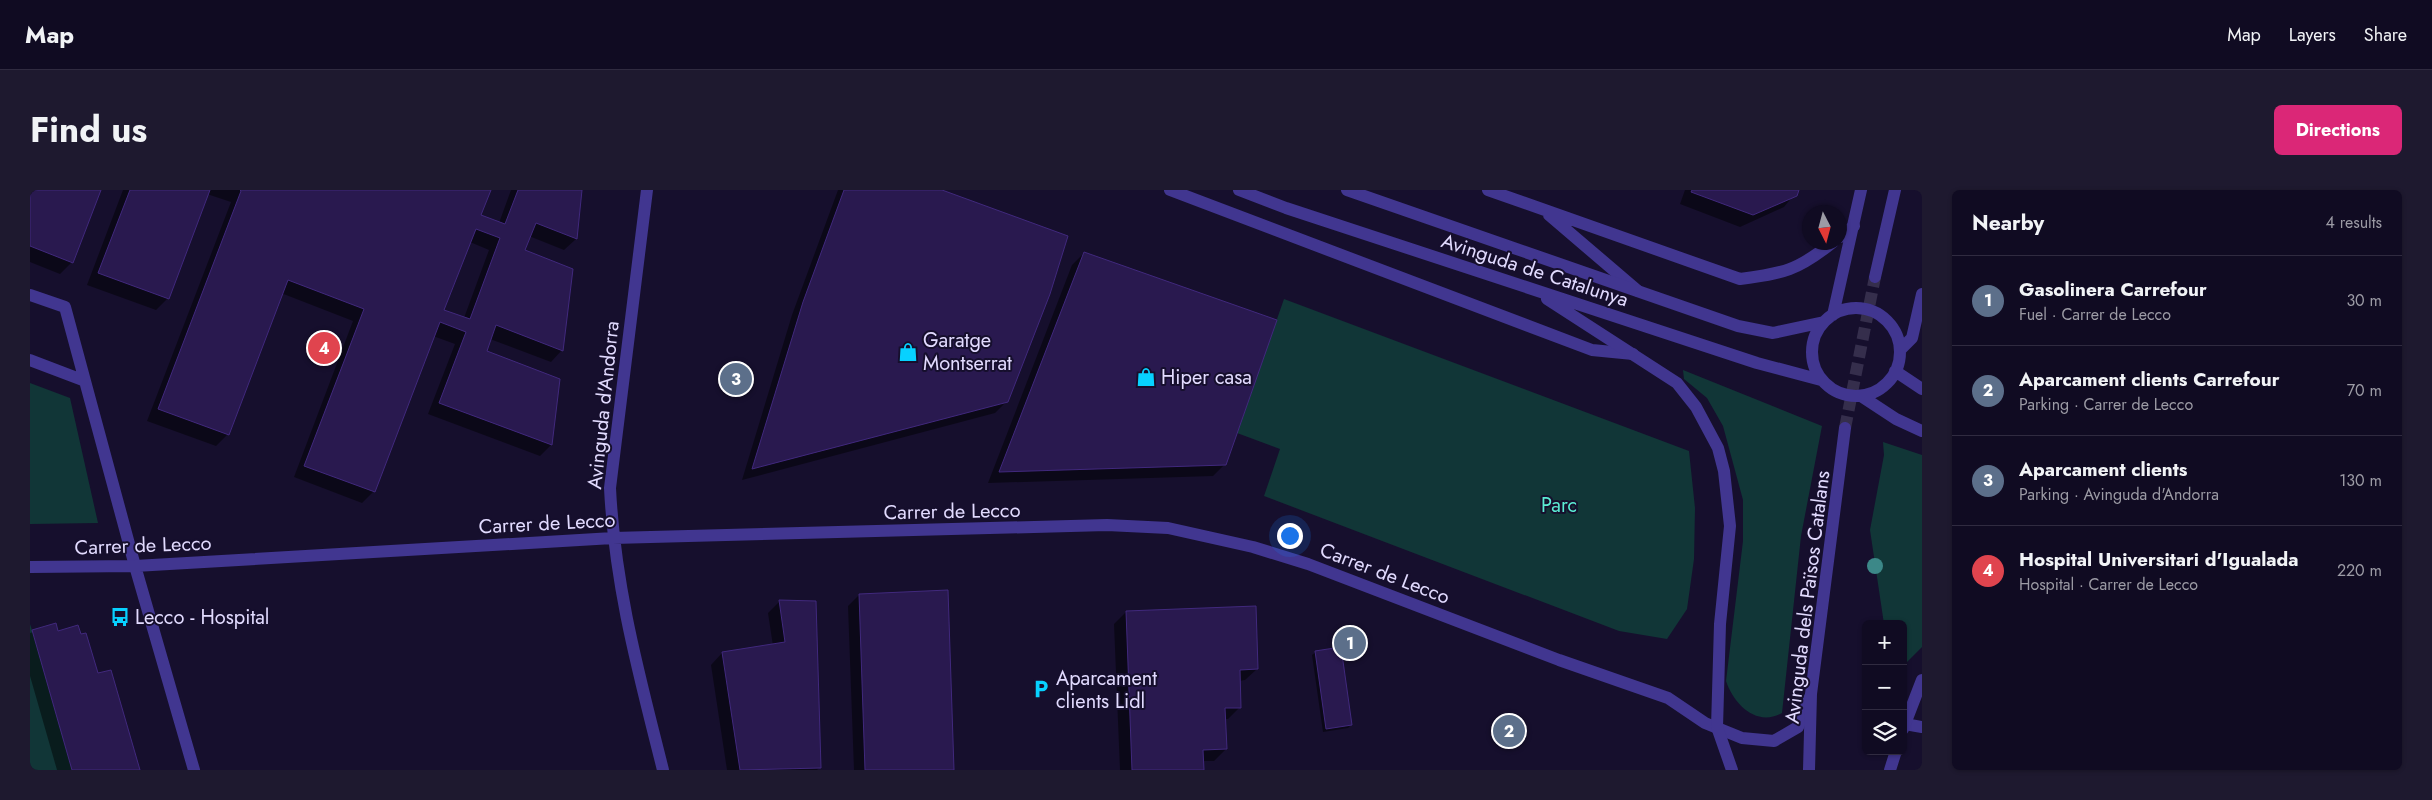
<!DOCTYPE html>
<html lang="en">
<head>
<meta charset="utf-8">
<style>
  :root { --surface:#100b22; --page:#1e192f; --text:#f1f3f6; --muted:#9c9ba5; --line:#302b40; --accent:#db2777 }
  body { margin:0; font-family:Jost,sans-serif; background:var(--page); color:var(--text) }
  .controls { position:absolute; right:15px; bottom:15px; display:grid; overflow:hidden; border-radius:8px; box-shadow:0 1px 4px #0004 }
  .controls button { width:45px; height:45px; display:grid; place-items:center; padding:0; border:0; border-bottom:1px solid var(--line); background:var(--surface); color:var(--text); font:25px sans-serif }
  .compass { position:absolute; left:1772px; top:15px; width:45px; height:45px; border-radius:50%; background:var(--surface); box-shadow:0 1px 4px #0004; rotate:174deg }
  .you { position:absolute; left:1259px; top:345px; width:18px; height:18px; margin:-12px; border:4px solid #fff; border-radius:50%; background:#1a73e8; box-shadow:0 0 0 8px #1a73e833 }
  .badge { display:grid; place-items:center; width:32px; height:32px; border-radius:50%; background:var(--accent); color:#fff; font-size:16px; font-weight:700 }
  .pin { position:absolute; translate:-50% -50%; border:2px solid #fff; box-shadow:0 1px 5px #0006 }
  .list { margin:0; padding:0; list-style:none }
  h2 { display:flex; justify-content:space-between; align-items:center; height:65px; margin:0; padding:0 20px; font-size:21px }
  h2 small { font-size:16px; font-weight:400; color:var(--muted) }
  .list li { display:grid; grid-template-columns:32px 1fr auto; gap:15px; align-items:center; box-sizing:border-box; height:90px; padding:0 20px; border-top:1px solid var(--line) }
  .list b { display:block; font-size:19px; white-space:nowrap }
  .list p { margin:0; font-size:16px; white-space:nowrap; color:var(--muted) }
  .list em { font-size:16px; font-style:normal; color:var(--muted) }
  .icon { flex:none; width:28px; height:28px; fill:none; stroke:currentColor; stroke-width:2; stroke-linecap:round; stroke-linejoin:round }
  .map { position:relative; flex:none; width:1892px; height:580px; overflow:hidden; border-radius:8px }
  header { display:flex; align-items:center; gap:30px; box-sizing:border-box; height:70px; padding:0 25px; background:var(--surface); border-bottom:1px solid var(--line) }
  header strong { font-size:24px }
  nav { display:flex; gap:28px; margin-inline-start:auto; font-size:18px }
  .intro { display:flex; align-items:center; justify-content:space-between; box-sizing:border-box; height:120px; padding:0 30px }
  h1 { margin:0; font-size:35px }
  .button { padding:12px 22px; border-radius:8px; background:var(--accent); color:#fff; font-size:18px; font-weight:700 }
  main { display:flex; gap:30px; padding:0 30px }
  aside { flex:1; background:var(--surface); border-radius:8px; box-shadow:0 1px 4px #0004 }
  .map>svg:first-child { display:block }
  .green { fill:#113637 }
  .shadow { fill:#0007; fill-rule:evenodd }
  .building { fill:#29194f; stroke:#41297d; fill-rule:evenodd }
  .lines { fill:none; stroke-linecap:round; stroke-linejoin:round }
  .tertiary-tunnel { stroke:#352e4c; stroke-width:12; stroke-dasharray:12 6; stroke-linecap:butt }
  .service { stroke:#413690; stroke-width:12 }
  .minor { stroke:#413690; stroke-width:12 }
  .tertiary { stroke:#413690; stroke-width:12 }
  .tree { fill:#3c8888 }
  .labels { text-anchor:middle; stroke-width:4; stroke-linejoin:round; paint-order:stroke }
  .street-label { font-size:20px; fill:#e2dbff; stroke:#160f2d }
  .poi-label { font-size:20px; fill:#e2dbff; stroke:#160f2d; text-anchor:start }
  .park-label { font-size:20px; fill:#5bebd3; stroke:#160f2d }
</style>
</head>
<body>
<header>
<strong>Map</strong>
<nav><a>Map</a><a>Layers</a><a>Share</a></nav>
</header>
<div class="intro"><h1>Find us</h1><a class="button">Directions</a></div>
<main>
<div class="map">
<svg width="1892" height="580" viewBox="0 0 1892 580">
  <rect width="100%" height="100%" fill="#160f2d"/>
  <path class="green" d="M 1254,109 L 1659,261 L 1665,318 L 1664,369 L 1657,419 L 1637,449 L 1589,441 L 1234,306 L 1250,259 L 1207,243 Z
    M 1653,180 L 1792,236 L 1771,346 L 1752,523 C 1727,537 1704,515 1696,491 L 1713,351 L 1713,310 L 1693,236 L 1677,208 L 1654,189 Z
    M 0,193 L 40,208 L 68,333 L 0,334 Z
    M 1853,252 L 1892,265 L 1892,457 L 1873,476 L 1873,434 L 1854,434 L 1840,340 L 1854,265 Z
    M 0,434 L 2,440 L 42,580 L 0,580 Z"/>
  <path class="shadow" d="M 0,0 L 70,0 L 42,72 L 30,84 L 0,72 Z
    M 93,0 L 460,0 L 450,26 L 469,33 L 481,0 L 551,0 L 546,49 L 534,60 L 499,46 L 494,61 L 532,160 L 521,172 L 460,149 L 455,161 L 529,190 L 521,255 L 510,266 L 398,224 L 425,154 L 403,146 L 344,301 L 332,313 L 264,287 L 323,131 L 251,103 L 197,245 L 186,256 L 117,231 L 201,12 L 177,4 L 138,108 L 126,120 L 57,95 ZM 440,52 L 459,60 L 434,128 L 413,121 Z
    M 808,0 L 908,0 L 977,211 L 965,223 L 712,290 L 762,125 Z
    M 1655,0 L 1768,0 L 1754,17 L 1710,37 L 1650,14 Z
    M 1054,63 L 1195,274 L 1183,286 L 958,293 L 1042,75 Z
    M 829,405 L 923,580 L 824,580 L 818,416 Z
    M 750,411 L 789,578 L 787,580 L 697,580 L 681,475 L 692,463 L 743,456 L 738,423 Z
    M 1096,422 L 1227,479 L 1215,490 L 1209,491 L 1210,517 L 1198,529 L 1194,529 L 1196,559 L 1184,571 L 1172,571 L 1173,580 L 1090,580 L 1084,434 Z
    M 25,435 L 27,443 L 67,485 L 108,580 L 27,580 L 0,486 L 0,443 Z
    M 1286,462 L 1321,535 L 1318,538 L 1293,542 L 1282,465 Z"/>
  <path class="building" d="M 0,0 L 71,0 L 43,73 L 0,56 Z
    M 100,0 L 180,0 L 139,109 L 68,83 Z
    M 210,0 L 461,0 L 451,25 L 475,34 L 488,0 L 552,0 L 547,49 L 506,33 L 495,60 L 543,79 L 533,161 L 466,135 L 457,161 L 530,189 L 522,255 L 409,213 L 436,142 L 410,132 L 345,302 L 274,276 L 334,119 L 258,90 L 199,245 L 128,219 L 211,1 ZM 446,39 L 470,48 L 440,129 L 414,120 Z
    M 814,0 L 912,0 L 1038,46 L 1020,104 L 978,212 L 722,279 L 773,112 Z
    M 1662,0 L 1769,0 L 1767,6 L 1723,25 L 1661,2 Z
    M 1054,62 L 1247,130 L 1196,275 L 969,282 Z
    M 918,400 L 924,580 L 835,580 L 829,404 Z
    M 749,410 L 786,411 L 791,578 L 710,580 L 692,462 L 755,452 Z
    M 1226,416 L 1228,479 L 1210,480 L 1211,518 L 1195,518 L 1197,559 L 1173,560 L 1174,580 L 1102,580 L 1096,421 Z
    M 26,433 L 28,441 L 48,435 L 51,444 L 56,443 L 68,483 L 81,480 L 110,580 L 42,580 L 2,440 Z
    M 1311,457 L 1322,535 L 1296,539 L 1285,461 Z"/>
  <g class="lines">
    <path class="tertiary-tunnel" d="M 1815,238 L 1845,87"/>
    <path class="service" d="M 1140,0 L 1562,160 L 1603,164
      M 0,105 L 35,117 L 55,191
      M 0,170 L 55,191 L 105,376"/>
    <path class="minor" d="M 617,0 L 580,298 C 585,398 609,484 633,580
      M 1458,0 L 1710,89 C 1754,83 1767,81 1803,52
      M 1519,25 L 1608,101
      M 1810,47 L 1824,36
      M 105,376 L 164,580
      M 0,377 L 105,376 L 583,348 L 1077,335 L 1138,338 L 1223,357 L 1278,374 L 1529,470 L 1638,508 L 1675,533 L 1712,548 L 1744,551 L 1768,537 L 1780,507
      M 1875,534 L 1892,537"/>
    <path class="tertiary" d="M 1209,0 L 1256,18 L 1727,173 L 1791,190
      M 1317,0 L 1708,136 L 1743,143 L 1794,132
      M 1845,87 L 1865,0
      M 1517,109 L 1647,193 L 1666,217 L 1688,258 L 1694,281 L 1700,336 L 1690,434 L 1687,537 L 1702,580
      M1782 162a44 44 0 1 1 88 0a44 44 0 1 1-88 0Z
      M 1803,125 L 1831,0
      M 1870,160 L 1882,148 L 1892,104
      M 1865,181 L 1892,199
      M 1831,206 L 1866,229 L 1892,241
      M 1873,539 L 1892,490
      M 1779,580 L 1781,504 L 1815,238
      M 1860,580 L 1866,561"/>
  </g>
  <circle class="tree" cx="1845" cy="376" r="8"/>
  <defs>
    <g id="shop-bare" transform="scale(1.5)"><path d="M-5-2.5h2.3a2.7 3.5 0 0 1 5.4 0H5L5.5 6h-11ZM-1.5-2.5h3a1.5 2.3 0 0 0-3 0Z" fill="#07d1ff" stroke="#160f2d" stroke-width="2.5" paint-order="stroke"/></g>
    <g id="bus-bare" transform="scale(1.5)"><path d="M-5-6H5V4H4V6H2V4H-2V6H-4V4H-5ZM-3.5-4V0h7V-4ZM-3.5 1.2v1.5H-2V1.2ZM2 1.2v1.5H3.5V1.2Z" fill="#07d1ff" stroke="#160f2d" stroke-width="2.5" paint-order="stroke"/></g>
    <g id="parking-bare" transform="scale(1.5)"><path d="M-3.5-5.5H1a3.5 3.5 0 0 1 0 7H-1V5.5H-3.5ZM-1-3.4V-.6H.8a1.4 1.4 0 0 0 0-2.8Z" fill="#07d1ff" stroke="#160f2d" stroke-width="2.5" paint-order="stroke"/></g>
  </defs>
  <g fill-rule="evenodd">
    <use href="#shop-bare" x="878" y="162"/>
    <use href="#shop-bare" x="1116" y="187"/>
    <use href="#bus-bare" x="90" y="427"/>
    <use href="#parking-bare" x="1011" y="499"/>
  </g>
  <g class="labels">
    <g class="street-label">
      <text transform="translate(1505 80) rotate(18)" y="7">Avinguda de Catalunya</text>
      <text transform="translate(573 215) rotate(-84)" y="7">Avinguda d'Andorra</text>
      <text transform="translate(922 321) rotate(-1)" y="7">Carrer de Lecco</text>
      <text transform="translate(517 333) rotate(-3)" y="7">Carrer de Lecco</text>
      <text transform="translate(113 355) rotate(-2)" y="7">Carrer de Lecco</text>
      <text transform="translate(1355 383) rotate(21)" y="7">Carrer de Lecco</text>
      <text transform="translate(1777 407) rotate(-83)" y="7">Avinguda dels Països Catalans</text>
    </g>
    <g class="poi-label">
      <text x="893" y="157">Garatge<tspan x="893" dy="23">Montserrat</tspan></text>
      <text x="1131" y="194">Hiper casa</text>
      <text x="105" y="434">Lecco - Hospital</text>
      <text x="1026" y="495">Aparcament<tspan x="1026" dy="23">clients Lidl</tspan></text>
    </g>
    <g class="park-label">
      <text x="1529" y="322">Parc</text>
    </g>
  </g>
</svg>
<div class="controls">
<button>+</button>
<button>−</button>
<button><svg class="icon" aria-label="layers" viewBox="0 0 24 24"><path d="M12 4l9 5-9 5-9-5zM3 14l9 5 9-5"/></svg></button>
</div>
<svg class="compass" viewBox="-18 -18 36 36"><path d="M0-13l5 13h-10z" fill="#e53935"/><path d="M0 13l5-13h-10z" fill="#9c9ba5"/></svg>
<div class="you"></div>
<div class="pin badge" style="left:1320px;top:453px;background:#5c6f8a">1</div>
<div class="pin badge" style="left:1479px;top:541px;background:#5c6f8a">2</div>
<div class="pin badge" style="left:706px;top:189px;background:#5c6f8a">3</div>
<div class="pin badge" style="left:294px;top:158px;background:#e0444e">4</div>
</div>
<aside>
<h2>Nearby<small>4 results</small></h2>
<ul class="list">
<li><span class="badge" style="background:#5c6f8a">1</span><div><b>Gasolinera Carrefour</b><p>Fuel · Carrer de Lecco</p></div><em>30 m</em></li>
<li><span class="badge" style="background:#5c6f8a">2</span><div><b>Aparcament clients Carrefour</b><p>Parking · Carrer de Lecco</p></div><em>70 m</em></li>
<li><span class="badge" style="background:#5c6f8a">3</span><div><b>Aparcament clients</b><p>Parking · Avinguda d'Andorra</p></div><em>130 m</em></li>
<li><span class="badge" style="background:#e0444e">4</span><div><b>Hospital Universitari d'Igualada</b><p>Hospital · Carrer de Lecco</p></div><em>220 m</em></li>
</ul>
</aside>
</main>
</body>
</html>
